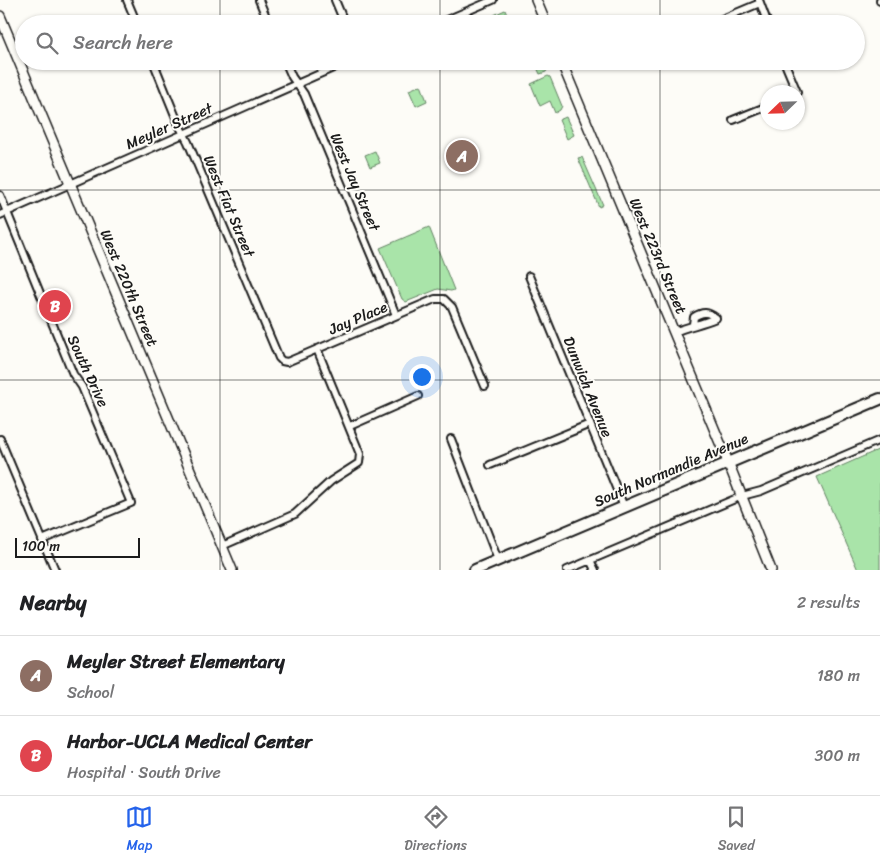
<!DOCTYPE html>
<html lang="en">
<head>
<meta charset="utf-8">
<style>
  :root { --surface:#fff; --page:#f2f2f2; --text:#202124; --muted:#757577; --line:#e0e0e0; --accent:#2563eb }
  body { margin:0; font-family:Sriracha,sans-serif; background:var(--page); color:var(--text) }
  .compass { position:absolute; left:760px; top:85px; width:45px; height:45px; border-radius:50%; background:var(--surface); box-shadow:0 1px 4px #0004; rotate:247deg }
  .scale { position:absolute; left:15px; bottom:12px; width:125px; box-sizing:border-box; padding-left:5px; border:2px solid #1c1c1c; border-top:0; font-size:14px; line-height:18px; white-space:nowrap; color:#1c1c1c; -webkit-text-stroke:4px #fdfcf7; paint-order:stroke }
  .you { position:absolute; left:421px; top:376px; width:18px; height:18px; margin:-12px; border:4px solid #fff; border-radius:50%; background:#1a73e8; box-shadow:0 0 0 8px #1a73e833 }
  .badge { display:grid; place-items:center; width:32px; height:32px; border-radius:50%; background:var(--accent); color:#fff; font-size:16px; font-weight:700 }
  .pin { position:absolute; translate:-50% -50%; border:2px solid #fff; box-shadow:0 1px 5px #0006 }
  .list { margin:0; padding:0; list-style:none }
  h2 { display:flex; justify-content:space-between; align-items:center; height:65px; margin:0; padding:0 20px; font-size:21px }
  h2 small { font-size:16px; font-weight:400; color:var(--muted) }
  .list li { display:grid; grid-template-columns:32px 1fr auto; gap:15px; align-items:center; box-sizing:border-box; height:80px; padding:0 20px; border-top:1px solid var(--line) }
  .list b { display:block; font-size:19px; white-space:nowrap }
  .list p { margin:0; font-size:16px; white-space:nowrap; color:var(--muted) }
  .list em { font-size:16px; font-style:normal; color:var(--muted) }
  .icon { flex:none; width:28px; height:28px; fill:none; stroke:currentColor; stroke-width:2; stroke-linecap:round; stroke-linejoin:round }
  .map { position:relative; flex:none; width:880px; height:570px; overflow:hidden }
  .search { position:absolute; background:var(--surface); box-shadow:0 1px 4px #0004; left:15px; right:15px; top:15px; height:55px; display:flex; align-items:center; gap:12px; box-sizing:border-box; padding:0 18px; border-radius:28px; color:var(--muted); font-size:19px }
  .sheet { height:225px; background:var(--surface) }
  nav { display:flex; justify-content:space-around; align-items:center; box-sizing:border-box; height:70px; border-top:1px solid var(--line); background:var(--surface); font-size:14px; color:var(--muted) }
  nav a { display:grid; justify-items:center; gap:2px }
  nav .on { color:var(--accent) }
  .map>svg:first-child { display:block }
  .green { fill:#a9e4a9; stroke:#628062 }
  .lines { fill:none; stroke-linecap:round; stroke-linejoin:round }
  .street-casing { stroke:#1c1c1c; stroke-width:10 }
  .secondary-casing { stroke:#1c1c1c; stroke-width:12 }
  .primary-casing { stroke:#1c1c1c; stroke-width:14 }
  .street { stroke:#fdfcf7; stroke-width:6 }
  .secondary { stroke:#fdfcf7; stroke-width:9 }
  .primary { stroke:#fdfcf7; stroke-width:10 }
  .grid { fill:none; stroke:#1c1c1c; stroke-width:1; stroke-opacity:0.55 }
  .labels { text-anchor:middle; stroke-width:4; stroke-linejoin:round; paint-order:stroke }
  .street-label { font-size:15px; fill:#1c1c1c; stroke:#fdfcf7 }
</style>
</head>
<body>
<div class="map">
<svg width="880" height="570" viewBox="0 0 880 570">
  <rect width="100%" height="100%" fill="#fdfcf7"/>
  <filter id="ink" filterUnits="userSpaceOnUse"><feTurbulence type="fractalNoise" baseFrequency=".02" numOctaves="2"/><feDisplacementMap in="SourceGraphic" scale="10" xChannelSelector="R" yChannelSelector="G"/><feConvolveMatrix kernelMatrix="1 2 1 2 8 2 1 2 1" color-interpolation-filters="sRGB"/></filter>
  <g filter="url(#ink)">
    <path class="green" d="M 505,10 L 508,17 L 506,21 L 498,24 L 493,23 L 491,19 L 494,15 Z
      M 534,61 L 543,61 L 547,70 L 546,72 L 540,74 Z
      M 548,76 L 550,77 L 562,106 L 560,110 L 555,113 L 550,101 L 540,106 L 531,84 Z
      M 421,85 L 427,101 L 416,106 L 409,90 Z
      M 566,117 L 574,135 L 567,139 L 559,120 Z
      M 375,151 L 380,163 L 370,167 L 365,155 Z
      M 582,157 L 603,205 L 599,207 L 578,158 Z
      M 429,227 L 454,290 L 451,291 L 438,289 L 406,302 L 402,299 L 380,248 Z
      M 880,449 L 880,570 L 858,570 L 817,477 Z"/>
    <g class="lines">
      <g class="street-casing">
        <path id="street" d="M 127,0 L 137,24
          M 259,0 L 269,24
          M 335,0 L 345,24
          M 759,0 L 768,24
          M 880,0 L 880,1
          M 437,24 L 493,0
          M 710,24 L 760,3
          M 153,61 L 179,125 L 188,142 L 279,358 L 282,361 L 287,362 L 435,299 L 444,299 L 452,307 L 485,386
          M 285,61 L 292,77 L 304,94 L 396,315
          M 784,61 L 797,92
          M 733,120 L 768,106
          M 0,195 L 73,374 L 82,387 L 131,503 L 42,540
          M 0,215 L 349,61
          M 529,276 L 624,507
          M 674,332 C 689,326 702,324 716,318 C 708,312 703,311 694,317 L 693,324
          M 350,426 L 418,396
          M 0,439 L 55,570
          M 451,439 L 498,560
          M 490,465 L 590,424
          M 222,546 L 295,514 L 331,481 L 359,463 L 360,454 L 317,349
          M 590,560 L 595,570
          M 567,570 L 742,496 L 761,491 L 880,440"/>
      </g>
      <g class="secondary-casing">
        <path id="secondary" d="M 536,0 L 546,24
          M 0,16 L 232,570
          M 561,61 L 728,462 L 771,570"/>
      </g>
      <g class="primary-casing">
        <path id="primary" d="M 475,570 L 880,399"/>
      </g>
      <use href="#street" class="street"/>
      <use href="#secondary" class="secondary"/>
      <use href="#primary" class="primary"/>
    </g>
  </g>
  <path class="grid" d="M 220,0 L 220,24M 440,0 L 440,24M 660,0 L 660,24M 220,61 L 220,570M 440,61 L 440,570M 660,61 L 660,570M 0,190 L 880,190M 0,380 L 880,380"/>
  <g class="labels">
    <g class="street-label">
      <text transform="translate(169 126) rotate(-24)" y="5">Meyler Street</text>
      <text transform="translate(355 182) rotate(67)" y="5">West Jay Street</text>
      <text transform="translate(229 206) rotate(67)" y="5">West Fiat Street</text>
      <text transform="translate(658 256) rotate(67)" y="5">West 223rd Street</text>
      <text transform="translate(129 288) rotate(67)" y="5">West 220th Street</text>
      <text transform="translate(358 318) rotate(-23)" y="5">Jay Place</text>
      <text transform="translate(88 371) rotate(65)" y="5">South Drive</text>
      <text transform="translate(588 387) rotate(68)" y="5">Dunwich Avenue</text>
      <text transform="translate(671 470) rotate(-23)" y="5">South Normandie Avenue</text>
    </g>
  </g>
</svg>
<svg class="compass" viewBox="-18 -18 36 36"><path d="M0-13l5 13h-10z" fill="#e53935"/><path d="M0 13l5-13h-10z" fill="#757577"/></svg>
<div class="scale">100 m</div>
<div class="you"></div>
<div class="pin badge" style="left:462px;top:156px;background:#8d6e63">A</div>
<div class="pin badge" style="left:55px;top:306px;background:#e0444e">B</div>
<div class="search"><svg class="icon" aria-label="search" viewBox="0 0 24 24"><circle cx="10" cy="10" r="6"/><path d="M15 15l6 6"/></svg>Search here</div>
</div>
<section class="sheet">
<h2>Nearby<small>2 results</small></h2>
<ul class="list">
<li><span class="badge" style="background:#8d6e63">A</span><div><b>Meyler Street Elementary</b><p>School</p></div><em>180 m</em></li>
<li><span class="badge" style="background:#e0444e">B</span><div><b>Harbor-UCLA Medical Center</b><p>Hospital · South Drive</p></div><em>300 m</em></li>
</ul>
</section>
<nav>
<a class="on"><svg class="icon" aria-label="map" viewBox="0 0 24 24"><path d="M3 6l6-2 6 2 6-2v14l-6 2-6-2-6 2zM9 4v14M15 6v14"/></svg>Map</a>
<a><svg class="icon" aria-label="directions" viewBox="0 0 24 24"><path d="M12 3l9 9-9 9-9-9zM9 14v-3h6M13 9l2 2-2 2"/></svg>Directions</a>
<a><svg class="icon" aria-label="saved" viewBox="0 0 24 24"><path d="M7 4h10v16l-5-4-5 4z"/></svg>Saved</a>
</nav>
</body>
</html>
